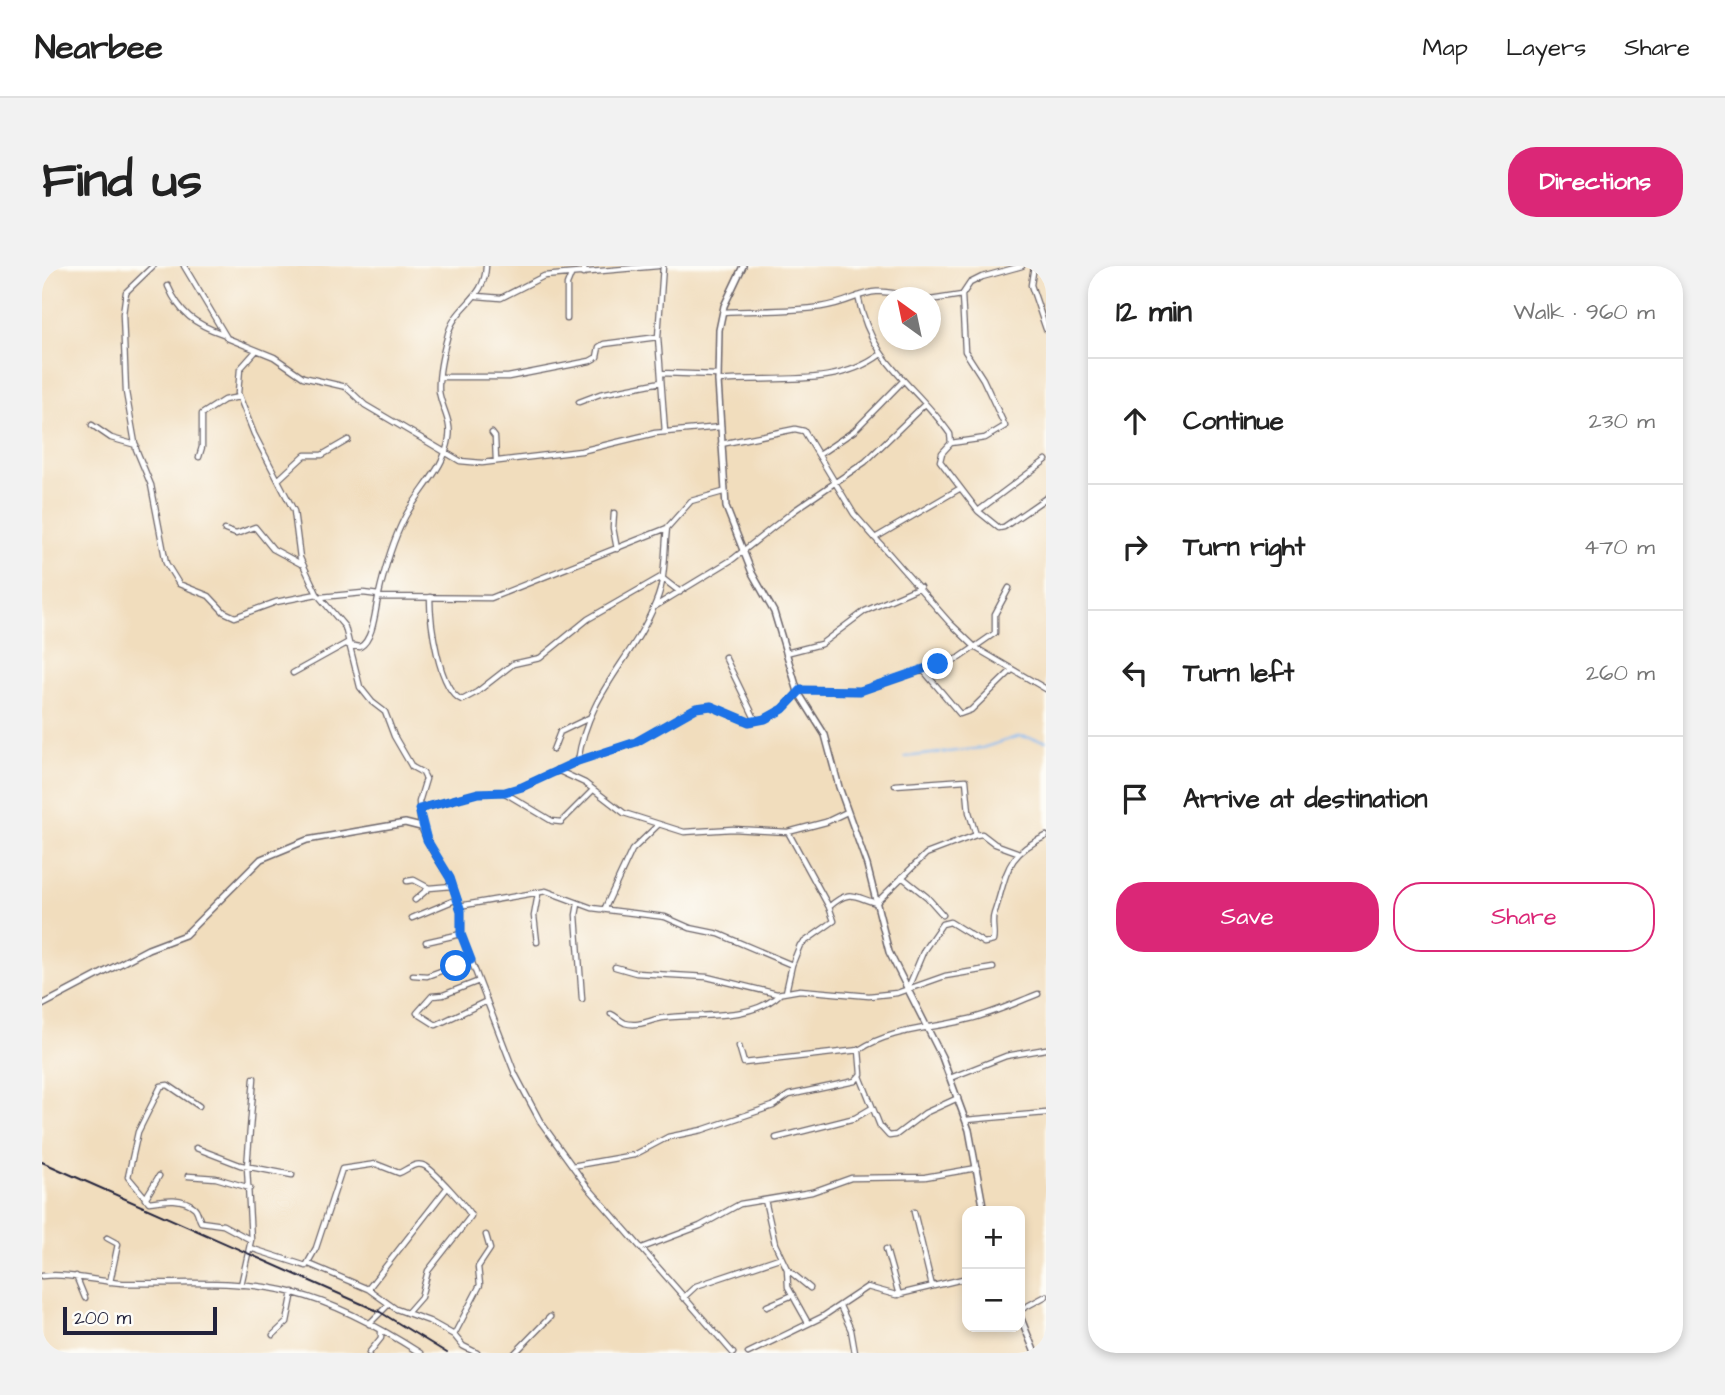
<!DOCTYPE html>
<html lang="en">
<head>
<meta charset="utf-8">
<style>
  :root { --surface:#fff; --page:#f2f2f2; --text:#222; --muted:#767676; --line:#e0e0e0; --accent:#db2777 }
  body { margin:0; font-family:"Architects Daughter",sans-serif; background:var(--page); color:var(--text) }
  .controls { position:absolute; right:21px; bottom:21px; display:grid; overflow:hidden; border-radius:14px; box-shadow:0 4px 10px #0003 }
  .controls button { width:63px; height:63px; display:grid; place-items:center; padding:0; border:0; border-bottom:2px solid var(--line); background:var(--surface); color:var(--text); font:35px sans-serif }
  .compass { position:absolute; left:836px; top:21px; width:63px; height:63px; border-radius:50%; background:var(--surface); box-shadow:0 4px 10px #0003; rotate:327deg }
  .scale { position:absolute; left:21px; bottom:18px; width:154px; box-sizing:border-box; padding-left:7px; border:4px solid #22223b; border-top:0; font-size:19px; line-height:24px; white-space:nowrap; color:#22223b; -webkit-text-stroke:5px #fdfcf7; paint-order:stroke }
  .stop { position:absolute; width:21px; height:21px; margin:-16px; border:5px solid #1a73e8; border-radius:50%; background:#fff }
  .stop.end { background:#1a73e8; border-color:#fff; box-shadow:0 2px 7px #0008 }
  .list { margin:0; padding:0; list-style:none }
  h2 { display:flex; justify-content:space-between; align-items:center; height:91px; margin:0; padding:0 28px; font-size:30px }
  h2 small { font-size:23px; font-weight:400; color:var(--muted) }
  .list li { display:grid; grid-template-columns:46px 1fr auto; gap:21px; align-items:center; box-sizing:border-box; height:126px; padding:0 28px; border-top:2px solid var(--line) }
  .list b { display:block; font-size:26px; white-space:nowrap }
  .list em { font-size:23px; font-style:normal; color:var(--muted) }
  .actions { display:flex; gap:14px; padding:21px 28px }
  .actions a { flex:1; padding:16px 0; border:2px solid var(--accent); border-radius:28px; text-align:center; font-size:24px; color:var(--accent) }
  .actions .main { background:var(--accent); color:#fff }
  .icon { flex:none; width:38px; height:38px; fill:none; stroke:currentColor; stroke-width:2; stroke-linecap:round; stroke-linejoin:round }
  .map { position:relative; flex:none; width:1004px; height:1087px; overflow:hidden; border-radius:28px }
  header { display:flex; align-items:center; gap:42px; box-sizing:border-box; height:98px; padding:0 35px; background:var(--surface); border-bottom:2px solid var(--line) }
  header strong { font-size:33px }
  nav { display:flex; gap:38px; margin-inline-start:auto; font-size:24px }
  .intro { display:flex; align-items:center; justify-content:space-between; box-sizing:border-box; height:168px; padding:0 42px }
  h1 { margin:0; font-size:49px }
  .button { padding:18px 32px; border-radius:28px; background:var(--accent); color:#fff; font-size:24px; font-weight:700 }
  main { display:flex; gap:42px; padding:0 42px }
  aside { flex:1; background:var(--surface); border-radius:28px; box-shadow:0 4px 10px #0003 }
  .map>svg:first-child { display:block }
  .lines { fill:none; stroke-linecap:round; stroke-linejoin:round }
  .stream { stroke:#84b9f3; stroke-width:2 }
  .minor-casing { stroke:#6a6368; stroke-width:7 }
  .tertiary-casing { stroke:#6a6368; stroke-width:8 }
  .minor { stroke:#fff; stroke-width:4.5 }
  .tertiary { stroke:#fff; stroke-width:5 }
  .rail { stroke:#22223b; stroke-width:2 }
  .route { stroke:#1a73e8; stroke-width:9 }
</style>
</head>
<body>
<header>
<strong>Nearbee</strong>
<nav><a>Map</a><a>Layers</a><a>Share</a></nav>
</header>
<div class="intro"><h1>Find us</h1><a class="button">Directions</a></div>
<main>
<div class="map">
<svg width="1004" height="1087" viewBox="0 0 1004 1087">
  <rect width="100%" height="100%" fill="#fdfcf7"/>
  <filter id="ink" filterUnits="userSpaceOnUse"><feTurbulence type="fractalNoise" baseFrequency=".0143" numOctaves="2"/><feDisplacementMap in="SourceGraphic" scale="14" xChannelSelector="R" yChannelSelector="G"/><feConvolveMatrix kernelMatrix="1 2 1 2 8 2 1 2 1" color-interpolation-filters="sRGB"/></filter>
  <filter id="wash" filterUnits="userSpaceOnUse"><feTurbulence type="fractalNoise" baseFrequency=".00686" numOctaves="4" result="noise"/><feDisplacementMap in="SourceGraphic" scale="28" xChannelSelector="R" yChannelSelector="G"/><feGaussianBlur stdDeviation="1.57" result="paint"/><feColorMatrix in="noise" values="0 0 0 0 0 0 0 0 0 0 0 0 0 0 0 0 0 1.4 0 .05"/><feComposite in="paint" operator="in"/></filter>
  <g filter="url(#wash)">
    <rect width="100%" height="100%" fill="#f1ddbd"/>
    <g class="lines">
      <path class="stream" d="M 863,491 L 940,482 L 978,470 L 1004,475"/>
    </g>
  </g>
  <g filter="url(#ink)">
    <g class="lines">
      <g class="minor-casing">
        <path id="minor" d="M 111,0 L 84,26 L 81,48 L 84,126 L 94,183 L 109,219 L 124,297 L 137,318 L 167,330 L 182,346 L 193,351 L 234,336 L 275,328 L 303,361 L 318,421 L 330,436 L 343,446 L 352,470 L 370,501 L 381,507 L 384,513 L 377,536 L 379,561 L 390,584 L 408,612 L 419,645 L 419,668 L 473,808 L 498,855 L 544,919 L 691,1087
          M 142,0 L 185,72 L 232,91 L 261,111 L 304,121 L 323,139 L 418,195 L 440,197 L 539,185 L 613,167 L 679,161
          M 992,0 L 989,19 L 1004,63
          M 541,8 L 543,0
          M 126,20 C 138,48 153,58 181,68
          M 435,30 L 459,32 L 502,10 L 616,0
          M 816,30 C 830,100 872,116 908,168 L 909,177 L 900,187 L 898,195 L 936,245 L 957,262 L 962,261 L 1004,232
          M 888,34 L 920,29 L 928,17 L 940,11 L 980,0
          M 681,46 C 713,44 747,46 779,41 C 820,35 823,16 868,32
          M 525,53 L 525,19 L 529,9
          M 616,71 L 621,0
          M 214,85 L 198,103 L 196,127 L 212,168 L 252,245 L 258,292 L 275,328
          M 619,107 L 676,109
          M 400,111 L 466,111 L 548,95 L 555,91 L 557,81 L 562,78 L 616,71 L 623,166
          M 676,115 C 729,109 793,123 839,88
          M 537,136 L 558,128 L 619,116
          M 50,159 L 69,172 L 94,179
          M 450,167 L 453,171 L 454,195
          M 909,177 L 943,172 L 963,160 L 941,113 L 923,85 L 920,29
          M 679,178 L 753,163 L 762,165 L 812,248 L 907,356 L 934,382 L 1004,423
          M 778,188 L 812,165 L 860,116
          M 157,191 L 160,181 L 160,148 L 182,134 L 197,131
          M 237,213 L 263,189 L 280,189 L 306,174
          M 936,245 L 1004,194
          M 572,247 L 571,262 L 575,283
          M 183,264 L 194,268 L 213,261 L 231,283 L 259,298
          M 833,272 L 917,223
          M 620,312 L 638,326
          M 279,331 L 321,327 L 337,329
          M 337,331 L 449,332 L 625,262 L 649,235 L 681,226
          M 388,331 C 388,355 396,424 420,434 L 435,426 L 471,398 L 498,392 L 546,353 L 619,311
          M 612,341 L 691,293 L 753,244 L 823,196 L 883,138
          M 306,379 L 318,381 C 331,374 333,346 336,332 C 342,305 350,276 363,251 C 377,224 403,202 407,172 C 410,155 399,141 397,125 C 396,110 401,87 405,72 C 412,38 443,35 444,0
          M 744,387 L 779,378 L 823,345 L 878,321
          M 683,391 L 714,455
          M 881,404 L 918,448 L 929,444 L 969,405
          M 251,407 L 305,377
          M 511,484 L 518,466 L 547,452
          M 536,495 C 546,426 590,395 614,336 C 624,313 622,286 625,262
          M 515,504 L 543,517 L 582,547 L 642,566 L 691,563 L 746,566 L 784,556 L 805,546
          M 853,519 L 924,514 L 927,546 L 934,569
          M 463,527 L 510,555 L 519,556 L 551,524
          M 377,543 L 436,527 L 463,526 L 480,521 L 536,495 L 594,476 L 654,442 L 669,440 L 707,456 L 723,453 L 741,443 L 759,424 L 818,425 L 917,392 L 953,367 L 953,348 L 967,322
          M 746,566 L 787,641 C 808,622 812,631 834,637 L 884,588 L 934,569 L 940,568 L 953,578 L 975,586
          M 860,611 L 885,631 L 901,649
          M 365,615 L 372,614 L 387,622 L 410,620
          M 373,634 L 387,622
          M 536,638 L 534,649 L 540,733
          M 417,640 L 504,625 L 550,642 L 623,651 L 648,662 L 677,668 L 750,699 L 744,726
          M 562,644 L 590,584 L 616,559
          M 370,652 L 413,634
          M 384,676 L 419,668
          M 495,676 L 492,650 L 496,628
          M 750,699 L 758,679 L 792,655 L 787,641
          M 573,701 L 594,707 L 665,711 L 735,728 L 758,724 L 827,730 L 855,727 L 903,710 L 951,702
          M 371,709 L 385,710 L 429,694
          M 437,715 L 401,729 L 390,730 L 375,747 L 394,759 L 445,735
          M 866,722 L 882,684 L 900,658 L 908,656 L 942,677 L 951,675 C 953,666 949,656 952,648 C 966,608 961,590 1004,570
          M 569,748 C 574,750 578,755 583,757 C 596,761 608,754 620,752 C 656,747 709,756 738,728
          M 697,780 L 702,797 L 817,784
          M 818,810 L 838,860 L 847,870 L 854,869 L 883,847 L 916,832
          M 908,812 L 964,790 L 1004,783
          M 157,840 L 126,819 L 119,820 L 96,866 L 86,911 L 107,936 C 121,934 139,930 152,941 C 156,944 156,951 159,956 L 181,959 L 209,974
          M 924,854 L 1004,847
          M 734,872 L 813,852 L 830,842
          M 154,882 L 198,899 L 250,909
          M 530,900 L 592,889 L 626,871 L 660,864 L 731,840 L 747,829 L 813,815 L 819,808 L 817,784 C 849,763 888,763 923,754 C 948,749 973,737 996,728
          M 146,910 L 174,912 L 208,922
          M 103,933 L 117,910
          M 723,934 L 733,978 L 745,1003 L 746,1021 L 766,1057
          M 872,946 L 890,1020
          M 65,972 L 76,978 L 68,1016
          M 208,982 L 264,1000 L 274,982 L 300,903 L 334,898 L 357,907 C 365,904 373,895 383,900 C 391,904 425,941 429,950 L 386,1005 L 379,1031 L 365,1047
          M 600,982 L 658,960 L 698,938 L 770,926 L 809,912 L 883,911 L 935,902
          M 844,983 L 857,1029
          M 267,998 L 326,1023 L 354,1043 L 387,1055 L 412,1069 L 421,1080 L 435,1087
          M 745,1003 L 768,1022
          M 0,1010 C 27,1007 53,1015 80,1017 C 137,1019 196,1012 252,1027 C 296,1038 339,1062 378,1087
          M 34,1010 L 43,1032
          M 199,1019 L 209,974 L 205,901 L 212,812
          M 326,1023 L 405,922
          M 641,1032 L 654,1020 L 737,992
          M 725,1040 L 751,1029
          M 798,1040 L 809,1064 L 813,1087
          M 978,1044 L 1004,1030
          M 327,1058 L 346,1039
          M 231,1069 L 245,1056 L 251,1026
          M 412,1069 L 438,1019 L 436,1001 L 448,983 L 444,969
          M 327,1087 L 339,1072 L 339,1065
          M 473,1087 L 508,1051
          M 706,1087 L 780,1051 L 825,1021 L 854,1029 L 925,1012"/>
      </g>
      <g class="tertiary-casing">
        <path id="tertiary" d="M 701,0 L 682,40 L 677,64 L 676,115 L 684,241 L 710,307 L 732,346 L 756,426 L 783,469 L 797,521 L 825,599 L 847,686 L 900,791 L 927,864 L 942,945
          M 0,739 L 106,683 L 143,669 L 219,593 L 265,574 L 363,557 L 379,561
          M 978,1050 L 993,1087"/>
      </g>
      <use href="#minor" class="minor"/>
      <use href="#tertiary" class="tertiary"/>
      <path class="rail" d="M 0,896 L 338,1046 L 405,1087"/>
    </g>
  </g>
  <g class="lines" filter="url(#ink)">
    <path class="route" d="M 414,700 L 429,694 L 419,668 L 419,645 L 408,612 L 385,574 L 377,543 L 436,527 L 463,526 L 480,521 L 536,495 L 594,476 L 654,442 L 669,440 L 707,456 L 723,453 L 741,443 L 759,424 L 818,425 L 896,398"/>
  </g>
</svg>
<div class="controls">
<button>+</button>
<button>−</button>
</div>
<svg class="compass" viewBox="-18 -18 36 36"><path d="M0-13l5 13h-10z" fill="#e53935"/><path d="M0 13l5-13h-10z" fill="#767676"/></svg>
<div class="scale">200 m</div>
<div class="stop" style="left:414px;top:700px"></div>
<div class="stop end" style="left:896px;top:398px"></div>
</div>
<aside>
<h2>12 min<small>Walk · 960 m</small></h2>
<ul class="list">
<li><svg class="icon" aria-label="ahead" viewBox="0 0 24 24"><path d="M12 20V5M6 11l6-6 6 6"/></svg><div><b>Continue</b></div><em>230 m</em></li>
<li><svg class="icon" aria-label="right" viewBox="0 0 24 24"><path d="M7 20v-9h11M14 6l5 5-5 5"/></svg><div><b>Turn right</b></div><em>470 m</em></li>
<li><svg class="icon" aria-label="left" viewBox="0 0 24 24"><path d="M17 20v-9H6M10 6l-5 5 5 5"/></svg><div><b>Turn left</b></div><em>260 m</em></li>
<li><svg class="icon" aria-label="arrive" viewBox="0 0 24 24"><path d="M6 21V4h12l-3 4 3 4H6"/></svg><div><b>Arrive at destination</b></div></li>
</ul>
<div class="actions"><a class="main">Save</a><a>Share</a></div>
</aside>
</main>
</body>
</html>
